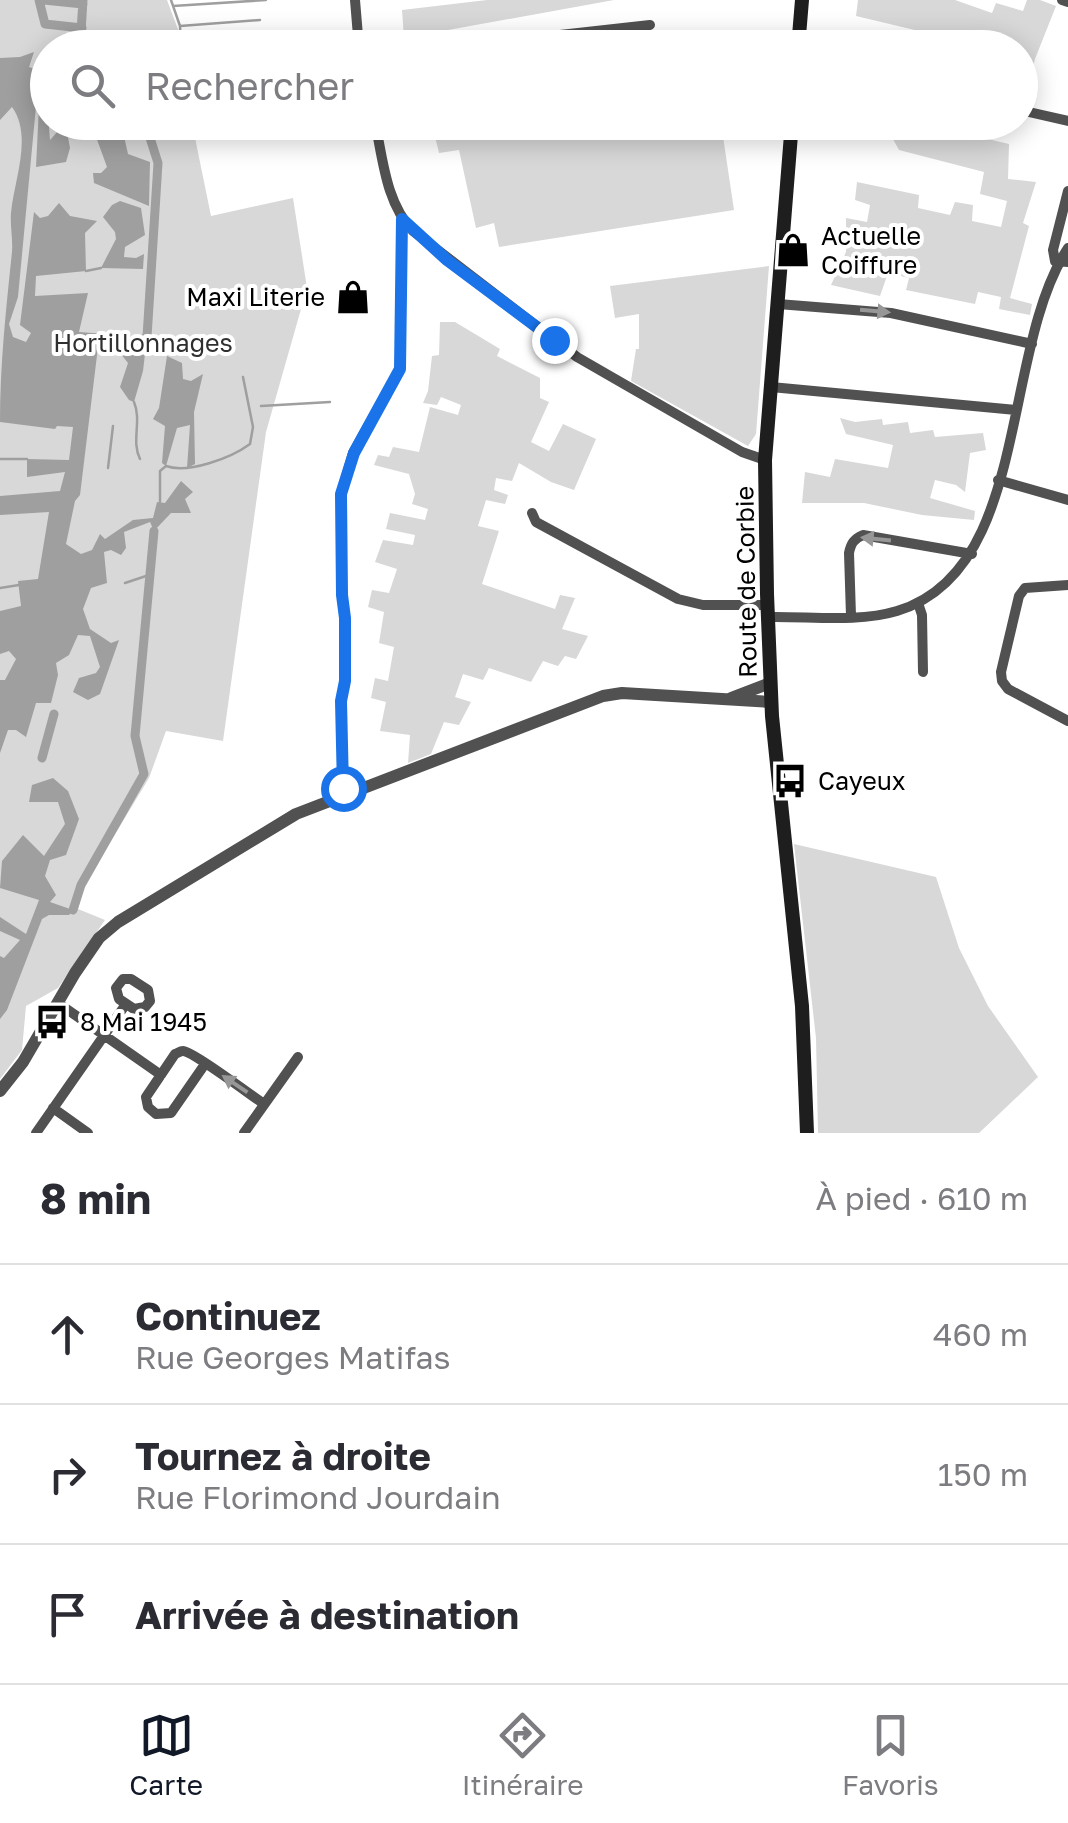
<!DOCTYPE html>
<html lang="fr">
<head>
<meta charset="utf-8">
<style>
  :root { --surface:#fff; --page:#f7f7f7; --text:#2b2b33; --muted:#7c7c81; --line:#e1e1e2; --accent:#111827 }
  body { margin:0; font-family:"Golos Text",sans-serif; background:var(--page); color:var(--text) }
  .stop { position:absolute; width:30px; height:30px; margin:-22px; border:8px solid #1a73e8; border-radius:50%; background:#fff }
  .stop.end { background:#1a73e8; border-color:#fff; box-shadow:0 2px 10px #0008 }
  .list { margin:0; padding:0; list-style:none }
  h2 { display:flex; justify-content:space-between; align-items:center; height:130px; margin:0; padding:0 40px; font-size:42px }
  h2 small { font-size:32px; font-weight:400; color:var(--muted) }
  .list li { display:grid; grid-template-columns:65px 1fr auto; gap:30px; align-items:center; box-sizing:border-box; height:140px; padding:0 40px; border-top:2px solid var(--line) }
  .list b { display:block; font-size:38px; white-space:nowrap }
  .list p { margin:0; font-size:32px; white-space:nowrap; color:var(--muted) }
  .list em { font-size:32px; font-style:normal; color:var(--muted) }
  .icon { flex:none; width:55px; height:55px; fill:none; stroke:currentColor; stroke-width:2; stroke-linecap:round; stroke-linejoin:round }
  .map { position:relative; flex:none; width:1068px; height:1133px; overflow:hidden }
  .search { position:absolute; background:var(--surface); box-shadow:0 5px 25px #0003; left:30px; right:30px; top:30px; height:110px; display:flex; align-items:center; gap:25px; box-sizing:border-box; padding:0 35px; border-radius:55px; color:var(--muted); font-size:38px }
  .sheet { height:550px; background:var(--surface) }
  nav { display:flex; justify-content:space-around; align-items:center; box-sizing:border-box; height:140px; border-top:2px solid var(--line); background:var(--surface); font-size:28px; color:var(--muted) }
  nav a { display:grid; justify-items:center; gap:5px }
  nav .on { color:var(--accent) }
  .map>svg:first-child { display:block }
  .green { fill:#d8d8d8 }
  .water { fill:#9f9f9f }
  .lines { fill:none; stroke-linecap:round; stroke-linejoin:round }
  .stream { stroke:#9f9f9f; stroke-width:2.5 }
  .canal { stroke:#9f9f9f; stroke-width:9 }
  .minor { stroke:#515151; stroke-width:10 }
  .tertiary { stroke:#515151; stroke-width:12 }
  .secondary { stroke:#1e1e1e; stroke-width:14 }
  .oneway { fill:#979797 }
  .route { stroke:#1a73e8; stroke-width:12 }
  .labels { text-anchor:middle; stroke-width:8; stroke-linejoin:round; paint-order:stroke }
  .poi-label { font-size:25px; fill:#000; stroke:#fff; text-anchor:start }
  .park-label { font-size:25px; fill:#2f2f2f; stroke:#fff }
  .street-label { font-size:25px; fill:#000; stroke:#fff }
</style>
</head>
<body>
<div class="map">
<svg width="1068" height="1133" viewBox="0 0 1068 1133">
  <rect width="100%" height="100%" fill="#fff"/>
  <path class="green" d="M 0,0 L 167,0 L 179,32 L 177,47 L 48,48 L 48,122 L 192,123 L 211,216 L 293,198 L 307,288 L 266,432 L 223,741 L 166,731 L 149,778 L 85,884 L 78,909 L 105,920 L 58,988 L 26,1006 L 22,1050 L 0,1079 Z
    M 487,0 L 614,0 L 404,38 L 402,10 Z
    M 858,0 L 955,0 L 992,13 L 996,3 L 1023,11 L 1027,0 L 1040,0 L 1056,6 L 1035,59 L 1025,97 L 1021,96 L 1020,48 L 986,47 L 856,16 Z
    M 443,122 L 721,123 L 734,210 L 499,247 L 494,223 L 476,228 L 459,150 L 439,153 L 432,124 Z
    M 890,123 L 919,123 L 1009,144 L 1008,179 L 1036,182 L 1023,223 L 1029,226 L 1010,298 L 1032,304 L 1030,315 L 999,309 L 1001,297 L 978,292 L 975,304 L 906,290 L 909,278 L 888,273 L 880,296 L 831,285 L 846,252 L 846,218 L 867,222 L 870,205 L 855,200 L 857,182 L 919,195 L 918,208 L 950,215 L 955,202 L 973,205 L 972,221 L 1001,227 L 1007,201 L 980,194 L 984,172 L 899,150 L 888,130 Z
    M 769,266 L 756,434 L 748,446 L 631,381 L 636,349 L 639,349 L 639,314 L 615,318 L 610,286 Z
    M 440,322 L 455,322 L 500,349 L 497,356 L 540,378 L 540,398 L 549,402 L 531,442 L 549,451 L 563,424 L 596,439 L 574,490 L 551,482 L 519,463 L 512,481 L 496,478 L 494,490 L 508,495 L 505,504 L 486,500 L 478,526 L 499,531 L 482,584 L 555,609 L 560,595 L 575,598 L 562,629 L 588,636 L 576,659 L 565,656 L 558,666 L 543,661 L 531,682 L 489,668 L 483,680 L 463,674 L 455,697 L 471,702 L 459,725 L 444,722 L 431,754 L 408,763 L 410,735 L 380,731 L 386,702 L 371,698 L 375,678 L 388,681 L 394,647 L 379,643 L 384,612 L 368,607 L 372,590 L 389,593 L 397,569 L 375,562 L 383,540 L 413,545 L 415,535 L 386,529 L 390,513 L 425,520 L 428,509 L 412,504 L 415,494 L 409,474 L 374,465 L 378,455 L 389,457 L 393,447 L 419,452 L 430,407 L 458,415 L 461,405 L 441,397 L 437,405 L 423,403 L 428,391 L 432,356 L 439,355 Z
    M 840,418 L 855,422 L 882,419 L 883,425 L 908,422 L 910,433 L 933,430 L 935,437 L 983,433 L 986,450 L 970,453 L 965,492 L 956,485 L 935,480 L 930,498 L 975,511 L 974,520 L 922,515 L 864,503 L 802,503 L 805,472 L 830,477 L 835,459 L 888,468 L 893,445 L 846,434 Z
    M 794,844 L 936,877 L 959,948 L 988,1006 L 1038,1077 L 979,1133 L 818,1133 L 816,1038 Z"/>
  <path class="water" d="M 34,52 L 29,67 L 41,71 L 47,69 L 47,78 L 41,79 L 38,85 L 18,297 L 9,324 L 13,337 L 26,342 L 31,333 L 20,325 L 34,212 L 40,218 L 48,216 L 59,203 L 70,216 L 97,221 L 85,233 L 86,271 L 36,276 L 35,296 L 88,293 L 79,332 L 147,337 L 143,371 L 134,402 L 129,400 L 120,387 L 128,363 L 113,344 L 98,347 L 80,495 L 75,501 L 66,544 L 81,554 L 92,550 L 100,534 L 105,539 L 133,520 L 153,518 L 157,502 L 165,503 L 181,481 L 193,492 L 185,499 L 191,513 L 171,513 L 154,531 L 150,522 L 124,532 L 126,548 L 121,555 L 111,550 L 104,552 L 107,583 L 91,588 L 83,609 L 90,629 L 111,643 L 119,640 L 100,694 L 88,700 L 73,692 L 79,678 L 96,673 L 100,667 L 90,636 L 78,635 L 69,655 L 56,663 L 58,675 L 51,703 L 36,703 L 26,737 L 16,730 L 8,730 L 0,753 L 0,680 L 5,680 L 16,659 L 9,651 L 0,654 L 0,611 L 21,606 L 18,581 L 38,579 L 49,512 L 0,515 L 0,496 L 60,491 L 65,472 L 27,477 L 27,459 L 69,460 L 73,427 L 57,426 L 55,429 L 0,422 C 0,365 6,309 12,252 C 13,239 10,226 11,213 C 14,180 33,136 12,107 L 0,120 L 0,58 L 20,57 Z
    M 40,87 L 47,102 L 50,140 L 58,131 L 67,132 L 70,148 L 66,162 L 36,167 Z
    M 101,123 L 121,123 L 128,154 L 150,162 L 149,206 L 94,183 L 93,173 L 101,173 L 107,167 L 95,134 L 102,133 L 104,126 Z
    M 120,201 L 141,208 L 145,235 L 125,247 L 124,257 L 136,258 L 144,254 L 143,269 L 101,268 L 116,239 L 115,232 L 103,217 L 112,205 Z
    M 167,356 L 182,363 L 183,379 L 191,381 L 203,374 L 194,412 L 195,464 L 187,468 L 190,425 L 177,428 L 166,466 L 162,463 L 165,426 L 153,419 L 159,408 Z
    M 53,778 L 68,791 L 79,819 L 66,855 L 50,860 L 45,876 L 56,895 L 50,902 L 73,910 L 69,915 L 49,915 L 42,919 L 7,1010 L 0,1019 L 0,956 L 4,958 L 20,940 L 0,931 L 0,917 L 26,934 L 39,900 L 0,888 L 2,861 L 23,835 L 44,856 L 65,824 L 58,802 L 29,802 L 32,785 Z"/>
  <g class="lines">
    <path class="stream" d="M 171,0 L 180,26 L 181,48
      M 173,6 L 266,0
      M 180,26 L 260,20
      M 181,42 L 254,32
      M 86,271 L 101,268
      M 134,402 C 142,421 131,441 140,459
      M 261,406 L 330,402
      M 0,459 L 27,459
      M 108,468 L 113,426
      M 160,502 L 160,471 L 166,466 C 188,474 231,458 250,444 L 253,427 L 243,377
      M 125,583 L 149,575
      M 0,588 L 19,585"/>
    <path class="canal" d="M 39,0 L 45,24 L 82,28
      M 44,0 L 83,4
      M 80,48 L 83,0
      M 137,342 L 147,337 L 158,163 L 145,122
      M 42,758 L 54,714
      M 73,910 L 81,885 L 144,774 L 135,736 L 154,531"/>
    <path class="minor" d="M 355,0 L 359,48
      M 1062,0 L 1068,2
      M 538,48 L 560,35 L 650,25
      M 1020,110 L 1068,121
      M 375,122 C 383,160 386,203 413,231 L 577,357 L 742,452 L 765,460
      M 1068,191 L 1053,250 L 1055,261 L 1068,262
      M 778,304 L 891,313 L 1032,344
      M 771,387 L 1016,410
      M 998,480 L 1068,500
      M 532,513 L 536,522 L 678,599 L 703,605 L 767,605
      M 1068,585 L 1025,588 L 1019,596 L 1001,672 L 1002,681 L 1008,689 L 1068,721
      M 918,603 L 922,615 L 923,672
      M 851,616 L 849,553 C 851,543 854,539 863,535 L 972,554
      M 768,617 C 809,616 857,623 897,611 C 1031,571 1000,351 1068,248
      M 343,796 L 341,701 L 345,681 L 345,618 L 342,595 L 341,494 L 353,453 L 400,369 L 402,219
      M 123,979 L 131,979 L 148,990 L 150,1001 L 145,1007 L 134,1009 L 119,999 L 116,988 Z
      M 58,1003 L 161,1075
      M 205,1064 L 171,1113 L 156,1114 L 148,1107 L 146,1097 L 175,1054 C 178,1053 180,1051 183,1051 C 192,1051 252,1096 264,1104
      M 53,1108 L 88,1133
      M 36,1133 L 126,1004
      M 244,1133 L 298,1057"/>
    <path class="tertiary" d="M 731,698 L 770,683
      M 0,1091 L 23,1062 L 75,973 L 99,938 L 118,922 L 296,814 L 603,696 L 622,693 L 771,702"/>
    <path class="secondary" d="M 798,48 L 802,0
      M 792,122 L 765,460 L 767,594 L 772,716 L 802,1006 L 807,1133"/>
  </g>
  <defs><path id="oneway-solid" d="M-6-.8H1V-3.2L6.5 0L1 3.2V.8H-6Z" transform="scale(2.5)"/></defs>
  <g class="oneway">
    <use href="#oneway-solid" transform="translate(875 311) rotate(5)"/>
    <use href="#oneway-solid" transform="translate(876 539) rotate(-174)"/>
    <use href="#oneway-solid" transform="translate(235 1084) rotate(-146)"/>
  </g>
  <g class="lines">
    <path class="route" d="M 343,788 L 341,701 L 345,681 L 345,618 L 342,595 L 341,494 L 354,453 L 400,369 L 402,219 L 447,260 L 554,340"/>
  </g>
  <defs>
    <g id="shop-bare" transform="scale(2.7)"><path d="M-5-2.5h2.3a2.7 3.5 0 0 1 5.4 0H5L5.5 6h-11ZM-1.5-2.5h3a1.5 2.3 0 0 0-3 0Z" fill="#000" stroke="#fff" stroke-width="2.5" paint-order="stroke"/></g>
    <g id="bus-bare" transform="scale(2.7)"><path d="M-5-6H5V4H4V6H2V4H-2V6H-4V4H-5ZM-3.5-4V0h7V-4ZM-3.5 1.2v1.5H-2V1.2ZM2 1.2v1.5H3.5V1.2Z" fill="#000" stroke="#fff" stroke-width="2.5" paint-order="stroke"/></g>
  </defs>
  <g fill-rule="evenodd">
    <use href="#shop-bare" x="793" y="250"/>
    <use href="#shop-bare" x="353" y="297"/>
    <use href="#bus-bare" x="790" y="781"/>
    <use href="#bus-bare" x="52" y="1022"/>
  </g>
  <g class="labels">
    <g class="poi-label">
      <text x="821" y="245">Actuelle<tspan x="821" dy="29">Coiffure</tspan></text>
      <text x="325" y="306" text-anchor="end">Maxi Literie</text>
      <text x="818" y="790">Cayeux</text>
      <text x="80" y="1031">8 Mai 1945</text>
    </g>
    <g class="park-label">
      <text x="143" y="352">Hortillonnages</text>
    </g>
    <g class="street-label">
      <text transform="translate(746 582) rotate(-91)" y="9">Route de Corbie</text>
    </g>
  </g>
</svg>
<div class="stop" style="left:343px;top:788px"></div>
<div class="stop end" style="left:554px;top:340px"></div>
<div class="search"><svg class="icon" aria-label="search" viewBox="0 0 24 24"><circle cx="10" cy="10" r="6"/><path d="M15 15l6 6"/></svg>Rechercher</div>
</div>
<section class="sheet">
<h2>8 min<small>À pied · 610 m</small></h2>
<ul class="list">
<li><svg class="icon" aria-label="ahead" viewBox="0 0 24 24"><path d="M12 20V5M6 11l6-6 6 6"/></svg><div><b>Continuez</b><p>Rue Georges Matifas</p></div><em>460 m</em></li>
<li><svg class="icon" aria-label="right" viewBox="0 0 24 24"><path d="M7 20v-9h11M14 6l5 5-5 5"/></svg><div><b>Tournez à droite</b><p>Rue Florimond Jourdain</p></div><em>150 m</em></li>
<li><svg class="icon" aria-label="arrive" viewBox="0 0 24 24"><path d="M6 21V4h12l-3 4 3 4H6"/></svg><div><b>Arrivée à destination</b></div></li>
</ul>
</section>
<nav>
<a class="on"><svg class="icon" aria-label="map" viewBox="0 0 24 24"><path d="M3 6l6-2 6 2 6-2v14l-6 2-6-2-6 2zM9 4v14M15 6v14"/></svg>Carte</a>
<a><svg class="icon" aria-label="directions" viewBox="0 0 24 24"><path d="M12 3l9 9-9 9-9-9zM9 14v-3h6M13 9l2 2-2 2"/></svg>Itinéraire</a>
<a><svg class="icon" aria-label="saved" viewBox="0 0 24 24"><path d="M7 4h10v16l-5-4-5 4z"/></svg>Favoris</a>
</nav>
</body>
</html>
